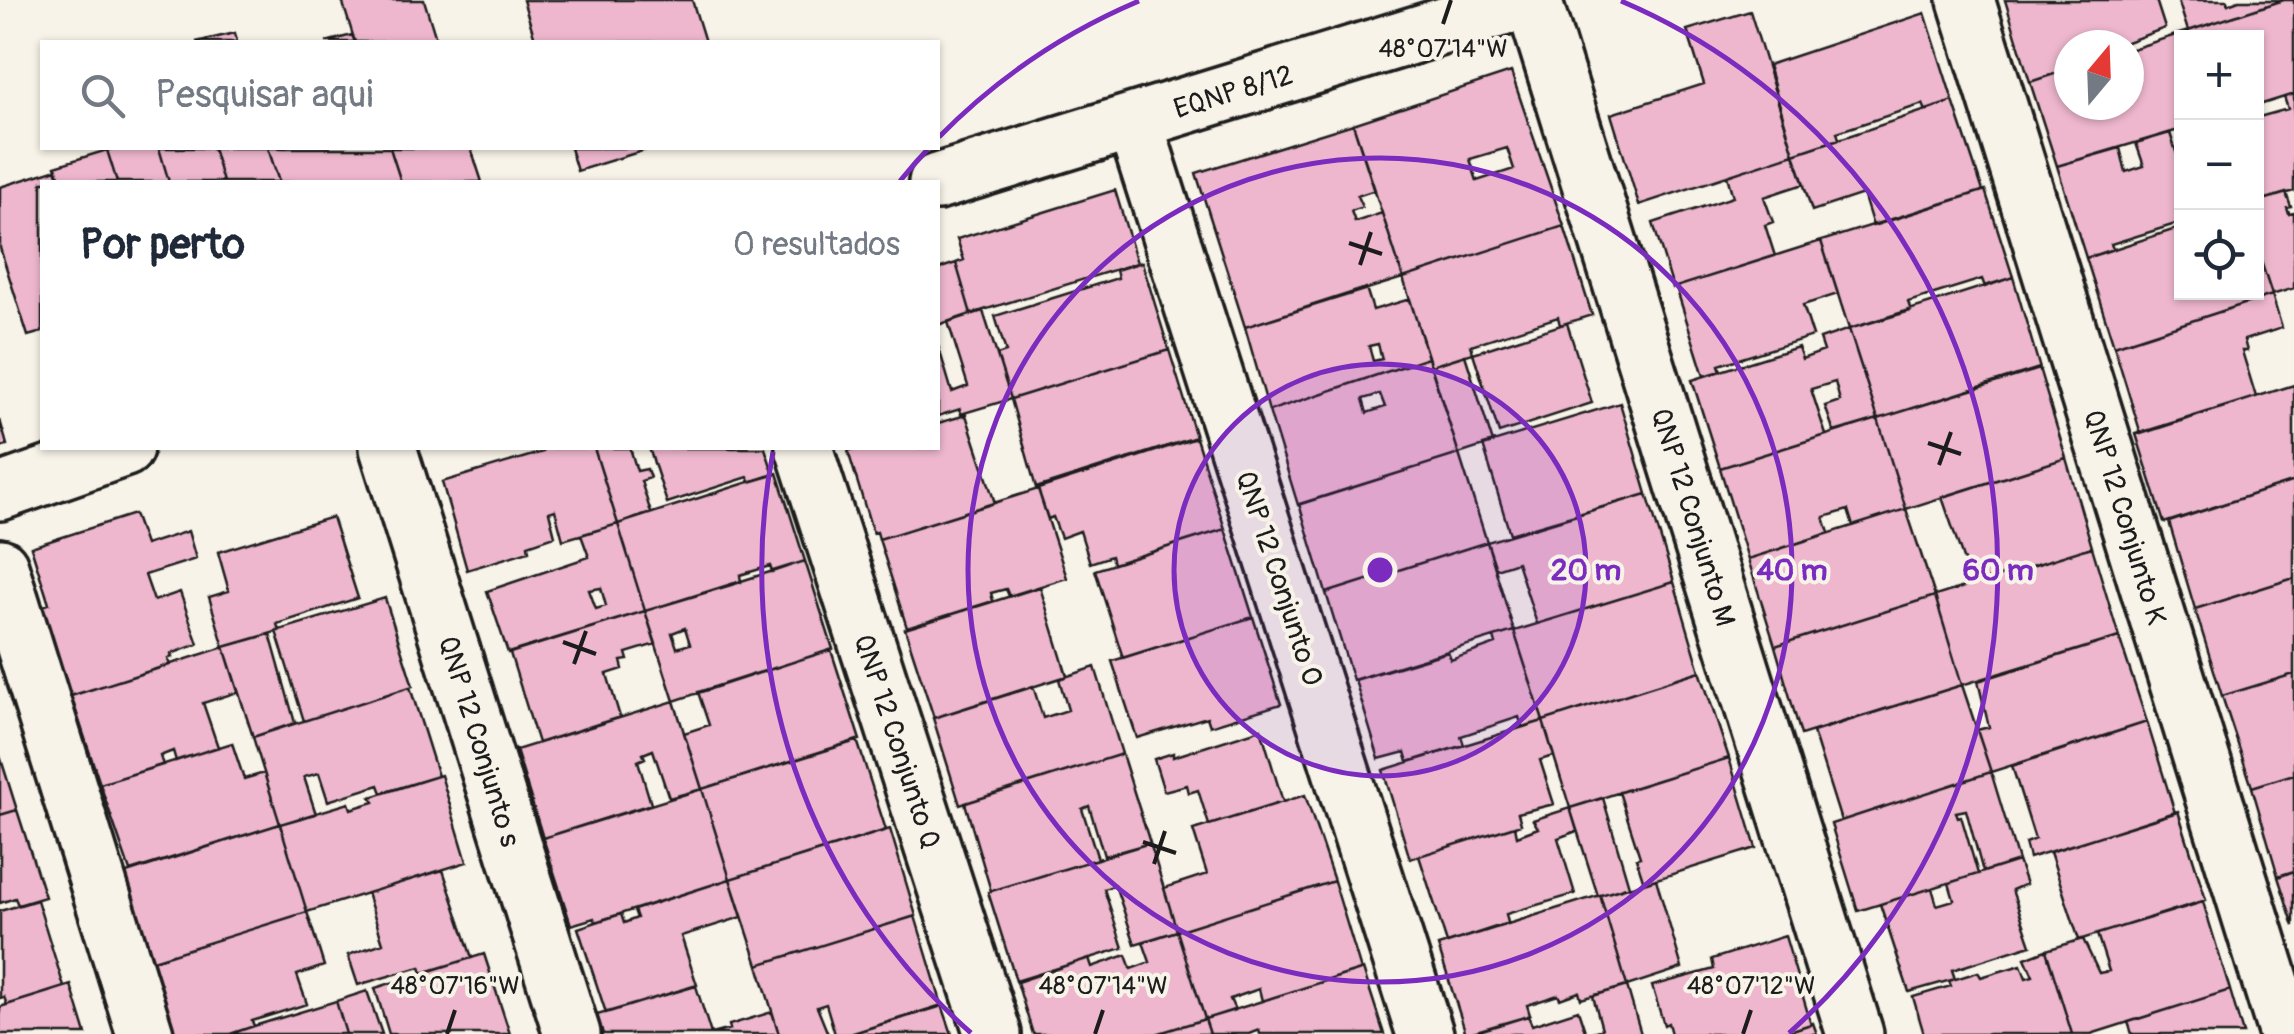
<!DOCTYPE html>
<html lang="pt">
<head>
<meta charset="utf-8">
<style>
  :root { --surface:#fff; --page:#f6f6f7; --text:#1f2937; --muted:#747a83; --line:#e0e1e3 }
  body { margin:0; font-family:Pangolin,sans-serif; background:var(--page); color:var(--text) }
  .controls { position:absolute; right:30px; top:30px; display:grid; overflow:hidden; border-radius:0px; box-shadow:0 2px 8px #0004 }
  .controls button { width:90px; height:90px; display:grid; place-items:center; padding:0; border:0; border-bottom:2px solid var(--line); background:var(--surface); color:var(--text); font:50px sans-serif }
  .compass { position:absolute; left:2054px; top:30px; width:90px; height:90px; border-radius:50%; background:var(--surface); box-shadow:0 2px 8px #0004; rotate:19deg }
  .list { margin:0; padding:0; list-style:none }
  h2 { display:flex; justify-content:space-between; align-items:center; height:130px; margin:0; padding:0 40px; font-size:42px }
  h2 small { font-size:32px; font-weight:400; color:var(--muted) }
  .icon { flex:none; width:55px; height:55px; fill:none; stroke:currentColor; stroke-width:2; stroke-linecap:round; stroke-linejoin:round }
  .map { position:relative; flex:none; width:2294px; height:1034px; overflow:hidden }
  .search { position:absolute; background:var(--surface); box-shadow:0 2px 8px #0004; left:40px; top:40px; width:900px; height:110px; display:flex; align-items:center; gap:25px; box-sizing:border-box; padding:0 35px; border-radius:0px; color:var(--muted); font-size:38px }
  .panel { position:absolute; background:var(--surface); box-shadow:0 2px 8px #0004; left:40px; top:180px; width:900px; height:270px; border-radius:0px }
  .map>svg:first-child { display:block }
  .building { fill:#eeb7ce; stroke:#1c1c1c; stroke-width:2.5; fill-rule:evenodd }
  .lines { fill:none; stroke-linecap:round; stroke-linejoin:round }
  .minor-casing { stroke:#1c1c1c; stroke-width:62 }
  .minor { stroke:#f7f3e8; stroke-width:55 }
  .ticks { fill:none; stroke:#1c1c1c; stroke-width:4 }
  .ring { fill:none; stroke:#7b2cbf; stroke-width:5 }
  .labels { text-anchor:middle; stroke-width:8; stroke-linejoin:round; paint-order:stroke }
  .street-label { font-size:28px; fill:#1c1c1c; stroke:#f7f3e8 }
  .ticks-label { font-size:25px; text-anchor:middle; fill:#1c1c1c; stroke:#f7f3e8; stroke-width:8; stroke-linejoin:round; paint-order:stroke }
  .centre { fill:#7b2cbf; stroke:#f7f3e8; stroke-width:5 }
  .ring-label { font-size:30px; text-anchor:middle; font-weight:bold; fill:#7b2cbf; stroke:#f7f3e8; stroke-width:8; stroke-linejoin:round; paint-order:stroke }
</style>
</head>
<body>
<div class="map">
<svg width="2294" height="1034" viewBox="0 0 2294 1034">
  <rect width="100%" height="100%" fill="#f7f3e8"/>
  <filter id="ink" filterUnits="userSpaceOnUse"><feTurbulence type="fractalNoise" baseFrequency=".01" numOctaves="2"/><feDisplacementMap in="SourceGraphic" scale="20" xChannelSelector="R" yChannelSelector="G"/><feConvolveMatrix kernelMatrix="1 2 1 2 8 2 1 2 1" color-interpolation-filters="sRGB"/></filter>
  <g filter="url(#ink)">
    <path class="building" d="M 342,0 L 424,0 L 437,42 L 355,42 Z
      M 523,0 L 692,0 L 705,42 L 536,42 Z
      M 2005,0 L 2156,0 L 2165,28 L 2119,45 L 2069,45 L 2069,69 L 2030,82 Z
      M 2178,0 L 2227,0 L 2228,4 L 2239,0 L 2284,0 L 2188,31 Z
      M 2284,0 L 2294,0 L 2294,94 L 2256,106 L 2256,38 L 2190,38 L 2188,31 Z
      M 1750,11 L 1794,154 L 1639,205 L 1611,114 L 1704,84 L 1687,30 Z
      M 1925,13 L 1953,101 L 1926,111 L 1923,104 L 1837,132 L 1839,139 L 1794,154 L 1768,65 Z
      M 2188,31 L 2190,38 L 2182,38 L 2182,129 L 2057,166 L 2030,82 L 2069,69 L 2069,105 L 2129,105 L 2129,50 Z
      M 235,33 L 237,42 L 196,42 Z
      M 352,35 L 355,42 L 326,42 Z
      M 1511,72 L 1564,226 L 1403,278 L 1353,124 ZM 1507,148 L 1514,169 L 1477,181 L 1470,159 Z
      M 2294,94 L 2294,191 L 2256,202 L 2256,110 L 2259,117 L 2288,109 L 2284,97 Z
      M 1953,101 L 1983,191 L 1873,226 L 1863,194 L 1812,211 L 1794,154 Z
      M 1353,124 L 1375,190 L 1357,196 L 1362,207 L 1351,211 L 1355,222 L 1382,213 L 1403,278 L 1245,327 L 1196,173 Z
      M 2170,133 L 2182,170 L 2182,222 L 2111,244 L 2113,249 L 2086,258 L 2057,166 L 2120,148 L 2126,172 L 2144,166 L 2136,143 Z
      M 117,148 L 159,148 L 169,182 L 117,182 L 107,150 Z
      M 159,148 L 213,148 L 223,182 L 169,182 Z
      M 213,148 L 268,148 L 279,182 L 223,182 Z
      M 268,148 L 390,148 L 401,182 L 279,182 Z
      M 390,148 L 471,148 L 482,182 L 401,182 Z
      M 570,148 L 652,148 L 577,171 Z
      M 107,150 L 117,182 L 61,182 L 55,166 Z
      M 1794,154 L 1804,184 L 1764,197 L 1773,222 L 1765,225 L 1775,256 L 1673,288 L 1653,223 L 1733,197 L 1727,176 Z
      M 57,169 L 61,182 L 42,182 L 42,332 L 28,336 L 0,248 L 0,187 Z
      M 1115,190 L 1137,263 L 971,314 L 956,263 L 964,260 L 957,239 Z
      M 1985,190 L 2013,277 L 1985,287 L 1982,279 L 1908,302 L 1911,311 L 1849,329 L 1821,241 Z
      M 2286,193 L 2291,207 L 2287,208 L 2289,214 L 2294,213 L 2294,288 L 2272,295 L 2256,246 L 2256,202 Z
      M 1564,226 L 1592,315 L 1560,325 L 1558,317 L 1471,345 L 1473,353 L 1431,366 L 1403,278 Z
      M 2182,227 L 2182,292 L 2256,292 L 2256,246 L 2272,295 L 2114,346 L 2086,258 Z
      M 1821,241 L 1838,294 L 1803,305 L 1813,336 L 1719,365 L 1721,371 L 1704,376 L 1676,287 Z
      M 1142,262 L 1169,350 L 1011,399 L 997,355 L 1006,352 L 995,316 L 1118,278 L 1116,270 Z
      M 956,263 L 971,314 L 938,325 L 938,269 Z
      M 2013,277 L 2040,369 L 1878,419 L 1849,329 Z
      M 1366,288 L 1373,310 L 1410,299 L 1428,358 L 1269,411 L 1245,327 ZM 1378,344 L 1382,359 L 1373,361 L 1369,346 Z
      M 2272,295 L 2282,328 L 2244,340 L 2247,351 L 2242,351 L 2256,397 L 2141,434 L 2114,346 Z
      M 983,311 L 1011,399 L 961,414 L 960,409 L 938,416 L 938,345 L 952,392 L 968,386 L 948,322 Z
      M 1567,323 L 1592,403 L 1499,433 L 1473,353 Z
      M 1849,329 L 1878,419 L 1834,432 L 1825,406 L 1840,401 L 1835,382 L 1811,389 L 1826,435 L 1720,468 L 1692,380 L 1798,347 L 1802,359 L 1824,351 L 1820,339 Z
      M 1169,350 L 1196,437 L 1036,488 L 1011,399 Z
      M 1465,355 L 1493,443 L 1459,454 L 1431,366 Z
      M 1428,358 L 1459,454 L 1298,505 L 1269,411 ZM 1380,394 L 1385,407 L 1367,413 L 1363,399 Z
      M 2039,368 L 2066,458 L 1906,509 L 1878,419 Z
      M 2294,385 L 2294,481 L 2164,523 L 2136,434 Z
      M 1620,403 L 1647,494 L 1510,534 L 1483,445 Z
      M 966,415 L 995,503 L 879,539 L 877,532 L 873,533 L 848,451 L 856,448 L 938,448 L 938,423 Z
      M 1878,419 L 1906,509 L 1853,526 L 1848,510 L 1824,517 L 1829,533 L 1748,559 L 1720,468 Z
      M 0,420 L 7,445 L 0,447 Z
      M 1196,438 L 1225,529 L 1113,564 L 1111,556 L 1090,563 L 1080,531 L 1061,538 L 1053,517 L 1048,519 L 1038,489 Z
      M 542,448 L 594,448 L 618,524 L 563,540 L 555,510 L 549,512 L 555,536 L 528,545 L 529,551 L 467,570 L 442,482 L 543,452 Z
      M 594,448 L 630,448 L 637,471 L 647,469 L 650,478 L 641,481 L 651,513 L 618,524 Z
      M 649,448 L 765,448 L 774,475 L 750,482 L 748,477 L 667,503 Z
      M 1459,454 L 1487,542 L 1326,593 L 1299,504 Z
      M 2066,458 L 2092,547 L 1972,585 L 1942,497 Z
      M 777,473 L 805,561 L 772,572 L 770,566 L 740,575 L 741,582 L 645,611 L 618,524 Z
      M 2294,481 L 2294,578 L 2195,609 L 2169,522 Z
      M 1038,489 L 1067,578 L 1009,596 L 1006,589 L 991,593 L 993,601 L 907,628 L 879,539 Z
      M 1647,494 L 1674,582 L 1537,624 L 1517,562 L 1496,569 L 1487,542 Z
      M 1906,509 L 1935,596 L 1775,646 L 1748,559 Z
      M 134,514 L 145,545 L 188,531 L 196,559 L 145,575 L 154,601 L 180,592 L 198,644 L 171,654 L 172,657 L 168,659 L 170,665 L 67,697 L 36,608 L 49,604 L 31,547 Z
      M 332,517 L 358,598 L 277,624 L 279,631 L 224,647 L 209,597 L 229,591 L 218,552 Z
      M 618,524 L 645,611 L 508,653 L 487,591 L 589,557 L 581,535 ZM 601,588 L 606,606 L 596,609 L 589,590 Z
      M 1225,529 L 1253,617 L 1123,658 L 1095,570 Z
      M 1487,542 L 1514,631 L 1353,680 L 1326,593 Z
      M 2092,547 L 2119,637 L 1962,685 L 1935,596 Z
      M 805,561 L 833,649 L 674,701 L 645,611 ZM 685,628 L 690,644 L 677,648 L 672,633 Z
      M 2294,578 L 2294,674 L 2222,696 L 2195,609 Z
      M 1674,582 L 1700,671 L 1543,721 L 1514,631 Z
      M 1040,587 L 1067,676 L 934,718 L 905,629 Z
      M 1935,596 L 1962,685 L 1801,735 L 1775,646 Z
      M 385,598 L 413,686 L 304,721 L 276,631 Z
      M 645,611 L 656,644 L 626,653 L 628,660 L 621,661 L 623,669 L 607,674 L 620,717 L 538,743 L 510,653 Z
      M 1253,617 L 1281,704 L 1210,726 L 1207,717 L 1137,738 L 1112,661 Z
      M 1514,631 L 1543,721 L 1522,727 L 1519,717 L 1461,736 L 1464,745 L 1408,762 L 1405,752 L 1379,759 L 1355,680 L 1448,652 L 1451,660 L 1496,644 L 1494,637 Z
      M 270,634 L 295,723 L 253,737 L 224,647 Z
      M 2119,637 L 2147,722 L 1991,772 L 1977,730 L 1989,727 L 1978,681 Z
      M 224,647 L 238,692 L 203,703 L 218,747 L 176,761 L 173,751 L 160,756 L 163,765 L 100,784 L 71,696 Z
      M 831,650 L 860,740 L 702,789 L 684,733 L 709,725 L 698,692 Z
      M 1095,667 L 1122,754 L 960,805 L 933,718 L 1033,686 L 1043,718 L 1068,710 L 1059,679 Z
      M 1700,671 L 1729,758 L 1570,808 L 1543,721 Z
      M 2294,674 L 2294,774 L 2252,787 L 2222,696 Z
      M 1962,685 L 1991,772 L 1841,821 L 1813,732 Z
      M 410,687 L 438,776 L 382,793 L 379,785 L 328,801 L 319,773 L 304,777 L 316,814 L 280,824 L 253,737 Z
      M 674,701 L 702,789 L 669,798 L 653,750 L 643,754 L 645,758 L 638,761 L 651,804 L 543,838 L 516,750 Z
      M 1543,721 L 1554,756 L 1540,760 L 1554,804 L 1518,813 L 1521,824 L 1410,859 L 1383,770 Z
      M 2147,722 L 2175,813 L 2029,858 L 2025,843 L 2035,839 L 2012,766 Z
      M 1261,729 L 1283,802 L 1209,825 L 1198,790 L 1189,793 L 1187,785 L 1164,791 L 1154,759 L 1173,753 L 1173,757 Z
      M 857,740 L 886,830 L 730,879 L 702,789 Z
      M 232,743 L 244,779 L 264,773 L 280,824 L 130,871 L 100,784 Z
      M 1122,754 L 1150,843 L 1104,856 L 1089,806 L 1082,809 L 1098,859 L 991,891 L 965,803 Z
      M 0,756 L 17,810 L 0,815 Z
      M 1729,758 L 1756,848 L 1644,883 L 1636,858 L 1640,857 L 1619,792 Z
      M 1991,772 L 2018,861 L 1983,872 L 1966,810 L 1956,812 L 1958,817 L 1961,816 L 1978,874 L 1858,911 L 1831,824 Z
      M 2294,774 L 2294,871 L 2278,876 L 2252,787 Z
      M 441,775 L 467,862 L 307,912 L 280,824 L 349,803 L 351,809 L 374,802 L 371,797 Z
      M 702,789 L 730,879 L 595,922 L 594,918 L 571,925 L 543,838 Z
      M 1305,795 L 1334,881 L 1177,931 L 1164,888 L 1207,874 L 1193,830 Z
      M 1603,798 L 1629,886 L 1598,896 L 1570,808 Z
      M 1570,808 L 1577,831 L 1558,838 L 1575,894 L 1506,914 L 1508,923 L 1447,943 L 1419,856 L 1515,826 L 1517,836 L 1538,828 L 1533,820 Z
      M 17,810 L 45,897 L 18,905 L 15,898 L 0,903 L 0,815 Z
      M 2178,811 L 2206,900 L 2079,940 L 2050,852 Z
      M 280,824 L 307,912 L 147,962 L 120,875 Z
      M 890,829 L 916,916 L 758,965 L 730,879 Z
      M 1150,843 L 1177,931 L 1135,944 L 1115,885 L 1104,889 L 1123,948 L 1016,981 L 988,892 Z
      M 2018,861 L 2026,884 L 2012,890 L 2031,945 L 1952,970 L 1955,979 L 1909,992 L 1880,904 L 1932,888 L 1937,905 L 1954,900 L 1949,883 Z
      M 443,870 L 472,958 L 422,973 L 420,967 L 358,985 L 348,955 L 383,943 L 367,893 Z
      M 2294,871 L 2294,926 L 2278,877 Z
      M 730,879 L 742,917 L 681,936 L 697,985 L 606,1013 L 578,928 L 621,914 L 624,923 L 637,918 L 634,910 Z
      M 1656,879 L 1682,968 L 1627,986 L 1600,895 Z
      M 1334,881 L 1361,970 L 1262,1001 L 1259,989 L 1230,999 L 1235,1010 L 1205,1019 L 1177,931 Z
      M 1600,895 L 1627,986 L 1581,999 L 1579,992 L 1560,999 L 1558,995 L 1527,1005 L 1530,1015 L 1528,1016 L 1466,1034 L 1438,946 Z
      M 37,900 L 64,987 L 7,1005 L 4,997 L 0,998 L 0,911 Z
      M 2203,902 L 2230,990 L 2091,1034 L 2072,1034 L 2046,950 L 2083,939 L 2099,973 L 2109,971 L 2097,934 Z
      M 307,912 L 324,966 L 297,975 L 307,1004 L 252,1021 L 254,1026 L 230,1034 L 170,1034 L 147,962 Z
      M 915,916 L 942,1005 L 850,1034 L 835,1034 L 826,1004 L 817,1007 L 828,1034 L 779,1034 L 758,965 Z
      M 1177,931 L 1205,1019 L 1156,1034 L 1033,1034 L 1017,982 L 1089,958 L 1092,967 L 1126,955 L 1131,969 L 1150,962 L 1143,942 Z
      M 1785,936 L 1811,1024 L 1780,1034 L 1671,1034 L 1668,1023 L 1664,1025 L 1652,986 L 1714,969 L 1712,959 Z
      M 2046,950 L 2072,1034 L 1924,1034 L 1913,997 L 1951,986 L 1949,981 L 1978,972 L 1981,977 L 2021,965 L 2026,978 L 2033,976 L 2025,958 Z
      M 484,954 L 510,1034 L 389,1034 L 375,988 Z
      M 1363,969 L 1384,1034 L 1260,1034 L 1259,1030 L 1249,1034 L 1210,1034 L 1205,1019 Z
      M 71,985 L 86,1034 L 0,1034 L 0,1007 Z
      M 696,986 L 711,1034 L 603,1034 L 597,1015 Z
      M 1627,986 L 1641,1034 L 1586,1034 L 1602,1029 L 1593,996 Z
      M 2230,990 L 2243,1034 L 2132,1034 L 2128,1022 Z
      M 367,991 L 382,1034 L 346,1034 L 336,1001 Z
      M 336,1001 L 346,1034 L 230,1034 L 254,1026 Z
      M 942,1005 L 952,1034 L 850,1034 L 939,1007 Z
      M 1578,1010 L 1586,1034 L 1469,1034 L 1528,1016 L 1532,1025 Z
      M 772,1012 L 779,1034 L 711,1034 L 730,1029 L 729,1025 Z
      M 1205,1019 L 1210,1034 L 1156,1034 Z
      M 1813,1023 L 1817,1034 L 1780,1034 L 1811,1024 Z"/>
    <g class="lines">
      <g class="minor-casing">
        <path id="minor" d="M 1533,0 L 1855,1034
          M 1966,0 L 2287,1034
          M 1134,122 L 1425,1034
          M 937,182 L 1528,0
          M 388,448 L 572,1034
          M 804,448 L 993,1034
          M 0,492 L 125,448
          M 0,567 L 145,1034"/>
      </g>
      <use href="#minor" class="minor"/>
    </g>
  </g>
  <path class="ticks" d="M 1443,24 L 1451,0M 1349,243 L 1382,254M 1360,265 L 1371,232M 1928,443 L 1961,454M 1939,465 L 1951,432M 563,642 L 596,654M 574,664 L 586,631M 1143,842 L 1176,853M 1154,864 L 1165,831M 447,1034 L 455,1010M 1095,1034 L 1103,1010M 1743,1034 L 1751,1010"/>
  <circle cx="1380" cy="570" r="206" fill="#7b2cbf" fill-opacity=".12"/>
  <g class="ring">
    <circle cx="1380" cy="570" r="206"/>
    <circle cx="1380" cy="570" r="412"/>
    <path d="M971 1033A618 618 0 0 1 773 452M900 181A618 618 0 0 1 928 149M939 137A618 618 0 0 1 1139 1M1621 1A618 618 0 0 1 1789 1033"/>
  </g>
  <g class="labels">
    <g class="street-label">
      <text transform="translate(1233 91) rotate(-17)" y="10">EQNP 8/12</text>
      <text transform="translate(1694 517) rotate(73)" y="10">QNP 12 Conjunto M</text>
      <text transform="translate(2126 517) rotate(73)" y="10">QNP 12 Conjunto K</text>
      <text transform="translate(1280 578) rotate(72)" y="10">QNP 12 Conjunto O</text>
      <text transform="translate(480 741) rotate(73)" y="10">QNP 12 Conjunto s</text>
      <text transform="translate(898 741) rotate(72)" y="10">QNP 12 Conjunto Q</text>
    </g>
  </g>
  <g class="ticks-label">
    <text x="1443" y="57">48°07'14"W</text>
    <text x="455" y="994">48°07'16"W</text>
    <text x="1103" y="994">48°07'14"W</text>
    <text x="1751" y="994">48°07'12"W</text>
  </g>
  <circle cx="1380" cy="570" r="15" class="centre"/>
  <g class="ring-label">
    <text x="1586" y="580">20 m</text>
    <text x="1792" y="580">40 m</text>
    <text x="1998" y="580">60 m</text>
  </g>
</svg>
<div class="controls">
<button>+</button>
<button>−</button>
<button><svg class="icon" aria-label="locate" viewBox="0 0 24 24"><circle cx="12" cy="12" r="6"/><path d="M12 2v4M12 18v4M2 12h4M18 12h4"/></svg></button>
</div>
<svg class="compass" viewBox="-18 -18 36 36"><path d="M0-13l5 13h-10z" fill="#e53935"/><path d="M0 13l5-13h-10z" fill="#747a83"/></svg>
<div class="search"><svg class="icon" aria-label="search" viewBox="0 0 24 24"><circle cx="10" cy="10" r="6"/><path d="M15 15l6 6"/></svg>Pesquisar aqui</div>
<section class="panel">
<h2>Por perto<small>0 resultados</small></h2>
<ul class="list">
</ul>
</section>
</div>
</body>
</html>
